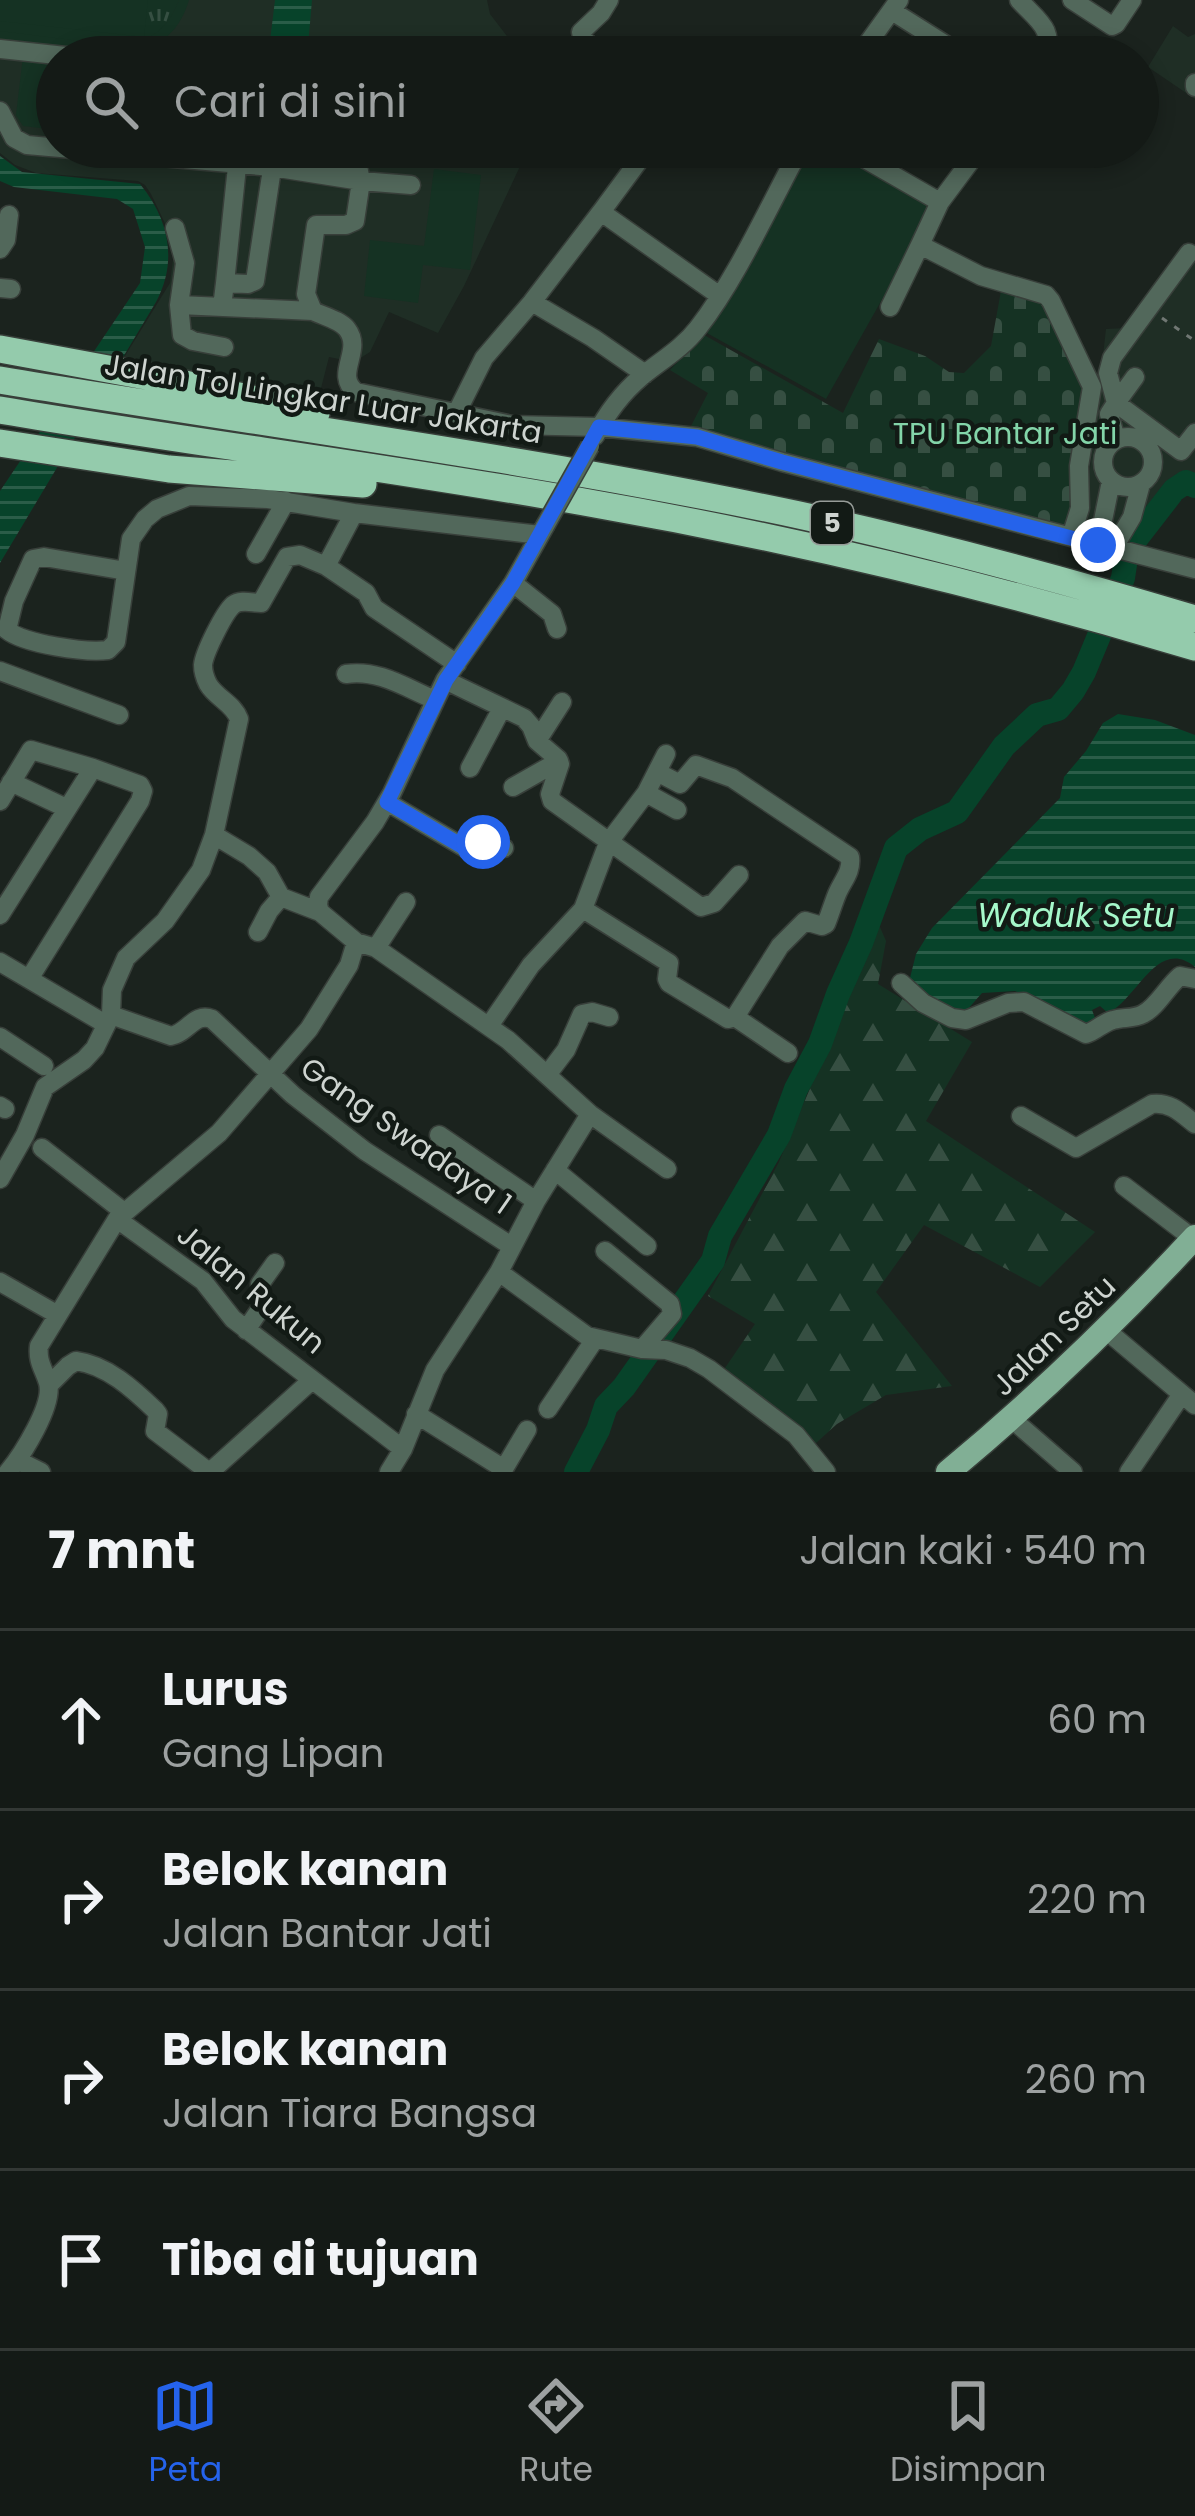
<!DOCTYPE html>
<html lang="id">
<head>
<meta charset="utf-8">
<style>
  :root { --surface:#141a16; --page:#1d231f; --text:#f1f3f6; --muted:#9da1a1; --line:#333835; --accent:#2563eb }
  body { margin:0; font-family:Poppins,sans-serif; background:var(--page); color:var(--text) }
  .stop { position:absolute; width:36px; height:36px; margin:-27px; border:9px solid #2563eb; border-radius:50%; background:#fff }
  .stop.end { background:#2563eb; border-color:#fff; box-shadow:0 3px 12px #0008 }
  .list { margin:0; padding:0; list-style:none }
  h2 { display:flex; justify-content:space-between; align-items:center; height:156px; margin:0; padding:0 48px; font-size:51px }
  h2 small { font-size:39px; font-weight:400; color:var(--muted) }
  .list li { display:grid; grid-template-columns:78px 1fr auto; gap:36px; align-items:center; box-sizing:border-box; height:180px; padding:0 48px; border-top:3px solid var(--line) }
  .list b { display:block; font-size:45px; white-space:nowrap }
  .list p { margin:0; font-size:39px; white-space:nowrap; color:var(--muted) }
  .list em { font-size:39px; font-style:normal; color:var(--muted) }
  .icon { flex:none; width:66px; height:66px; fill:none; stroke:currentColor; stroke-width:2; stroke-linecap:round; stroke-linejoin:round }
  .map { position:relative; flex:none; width:1195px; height:1472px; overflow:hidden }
  .search { position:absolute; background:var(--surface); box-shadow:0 6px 18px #0003; left:36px; right:36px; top:36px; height:132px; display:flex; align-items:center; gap:30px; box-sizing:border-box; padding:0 42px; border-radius:66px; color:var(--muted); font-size:45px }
  .sheet { height:876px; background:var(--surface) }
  nav { display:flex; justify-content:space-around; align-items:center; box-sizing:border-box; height:168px; border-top:3px solid var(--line); background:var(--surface); font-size:33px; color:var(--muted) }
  nav a { display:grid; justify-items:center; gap:6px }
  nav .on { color:var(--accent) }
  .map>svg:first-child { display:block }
  .built { fill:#1f2e25 }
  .grass { fill:url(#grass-tufts) }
  .forest { fill:url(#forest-firs) }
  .cemetery { fill:url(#cemetery-stones) }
  .pitch { fill:#153223 }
  .water { fill:url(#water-rules) }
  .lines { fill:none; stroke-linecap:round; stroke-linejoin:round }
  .river { stroke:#07432a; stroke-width:24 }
  .minor-casing { stroke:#383f3a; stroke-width:21 }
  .major-casing { stroke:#383f3a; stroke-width:27 }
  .highway-casing { stroke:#383f3a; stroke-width:30 }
  .path { stroke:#707773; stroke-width:3; stroke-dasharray:6 9; stroke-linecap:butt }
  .minor { stroke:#52685b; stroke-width:18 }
  .major { stroke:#81af95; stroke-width:24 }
  .highway { stroke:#94cbac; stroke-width:27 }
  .minor-bridge-casing { stroke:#383f3a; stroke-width:21; stroke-linecap:butt }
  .minor-bridge { stroke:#52685b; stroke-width:18 }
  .route { stroke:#2563eb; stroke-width:15 }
  .labels { text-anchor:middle; stroke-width:9; stroke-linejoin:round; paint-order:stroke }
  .shield { fill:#121a15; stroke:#969c98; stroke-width:3 }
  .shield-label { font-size:27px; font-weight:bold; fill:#ced4d0 }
  .street-label { font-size:30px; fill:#ced4d0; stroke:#121a15 }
  .park-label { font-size:30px; fill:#83d5a9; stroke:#121a15 }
  .water-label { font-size:33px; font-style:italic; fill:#a5f8ca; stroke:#121a15 }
</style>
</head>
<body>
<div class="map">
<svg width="1195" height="1472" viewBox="0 0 1195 1472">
  <defs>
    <pattern id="grass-tufts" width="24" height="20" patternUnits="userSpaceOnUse" patternTransform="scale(3)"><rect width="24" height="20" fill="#153223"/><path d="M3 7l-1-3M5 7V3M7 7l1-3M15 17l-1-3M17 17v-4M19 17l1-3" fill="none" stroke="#364f42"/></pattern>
    <pattern id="forest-firs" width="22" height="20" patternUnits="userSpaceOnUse" patternTransform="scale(3)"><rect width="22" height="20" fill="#153223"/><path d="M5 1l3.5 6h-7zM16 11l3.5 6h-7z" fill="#364f42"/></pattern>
    <pattern id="cemetery-stones" width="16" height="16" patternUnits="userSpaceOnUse" patternTransform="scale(3)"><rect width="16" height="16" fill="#153223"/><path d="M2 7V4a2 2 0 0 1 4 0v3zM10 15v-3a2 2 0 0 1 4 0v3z" fill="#364f42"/></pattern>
    <pattern id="water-rules" width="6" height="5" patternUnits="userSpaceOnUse" patternTransform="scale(3)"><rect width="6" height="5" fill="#07432a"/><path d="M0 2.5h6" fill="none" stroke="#2a5d48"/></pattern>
  </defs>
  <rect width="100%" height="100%" fill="#1b231e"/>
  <path class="built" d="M 0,0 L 487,0 L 490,14 L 510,40 L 532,57 L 57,57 L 57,147 L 531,147 L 526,163 L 522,162 L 464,286 L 438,333 L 389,312 L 370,352 L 354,362 L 329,357 L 317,404 L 120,364 L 170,283 L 173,260 L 171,236 L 151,194 L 145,185 L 138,181 L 36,173 L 15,165 L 0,153 Z
    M 1173,26 L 1188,37 L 1195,34 L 1195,99 L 1148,67 Z
    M 1183,245 L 1195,252 L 1195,481 L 1187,478 L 1174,483 L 1126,544 L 1083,530 L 1106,329 L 1126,328 Z"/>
  <path class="grass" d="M 0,0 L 179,0 C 168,29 150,43 119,46 L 2,32 L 0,31 Z"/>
  <path class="forest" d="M 879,925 L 886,941 L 878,984 L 972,1042 L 926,1121 L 1095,1232 L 1040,1287 L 924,1225 L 876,1292 L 952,1386 L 886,1395 L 837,1424 L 816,1443 L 725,1368 L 755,1324 L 708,1296 L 779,1162 Z"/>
  <path class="cemetery" d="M 1001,291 L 1045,300 L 1089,394 L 1069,534 L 993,507 L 690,428 L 708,393 L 670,370 L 704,335 L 843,413 L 879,339 L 925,356 L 949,372 L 964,373 L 991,346 Z"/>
  <path class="pitch" d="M 0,0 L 148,0 L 144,37 L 0,21 Z
    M 179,0 L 189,0 C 179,35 154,52 119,56 L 0,41 L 0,31 L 119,46 C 149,43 168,29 179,0 Z
    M 23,56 L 57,60 L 57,130 L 23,126 L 16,115 Z
    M 808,147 L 826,147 L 934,207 L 826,399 L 705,332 Z
    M 434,169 L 481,175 L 470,270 L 423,265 L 418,303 L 364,296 L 370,240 L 424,246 Z"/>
  <path class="water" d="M 275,0 L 312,0 L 308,46 L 270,41 Z
    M 0,156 L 22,172 L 140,184 C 169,219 178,261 156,302 L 0,563 L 0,491 L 140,283 L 145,247 L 133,209 L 117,199 L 14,187 L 0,181 Z
    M 1118,714 L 1155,720 L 1195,735 L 1195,967 C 1157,936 1137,1000 1108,1013 L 1100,1006 L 1092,1010 L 1095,1018 L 1086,1027 L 1052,1006 L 1015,991 L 982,993 L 967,1010 L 956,1015 L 909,982 L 916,954 L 932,928 L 1060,798 L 1064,777 L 1086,751 L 1103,723 Z"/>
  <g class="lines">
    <path class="river" d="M 576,1472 L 598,1430 L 606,1406 L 624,1387 L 713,1261 L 720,1236 L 779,1135 L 796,1089 L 820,1044 L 838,994 L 861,943 L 896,848 L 920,829 L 957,812 L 1004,746 L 1037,715 L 1058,709 L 1073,691 L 1084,672 L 1123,578 L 1126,558 L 1133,543 L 1174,490 L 1186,482 L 1195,486"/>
    <g class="minor-casing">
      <path id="minor" d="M 1019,0 C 1036,19 1058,31 1042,57
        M 1072,0 L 1112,26 L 1116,24 L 1132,0
        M 892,11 L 965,57
        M 0,49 L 75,57
        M 600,57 L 582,37 L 581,32 L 601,13 L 609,0
        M 858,57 L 899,0
        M 1195,83 L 1195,87
        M 0,111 L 14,138 L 27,145 L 272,167 L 361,181 L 355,221 L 346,225 L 316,225 L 306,294 L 313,311 C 323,316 340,320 347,329 C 364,351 333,374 356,392 L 512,425 L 599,427 L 697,437 L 782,462 L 1195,569
        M 259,147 L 351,161 L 358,166 L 361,181 L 411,185
        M 649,147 L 601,212 L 720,296
        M 844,147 L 940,202 L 920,245 L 981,276 L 1046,295 L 1051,301 L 1092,387 L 1079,466 L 1080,508 L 1071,537
        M 940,202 L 981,147
        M 175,228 L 185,263 L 179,305 L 182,335 L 193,341 L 224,347
        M 0,249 L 6,240 L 9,215
        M 225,283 L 239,147
        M 0,288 L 11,289
        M 532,302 L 593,338 L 645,374
        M 179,305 L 313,311
        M 222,307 L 225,283 L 248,284 L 255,281 L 275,149
        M 890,307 L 920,245
        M 1135,377 L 1116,403 L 1181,451 L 1195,433
        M 457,412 L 484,358 L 532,302 L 601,212
        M 595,436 C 607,413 621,394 641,377 C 660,361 682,349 698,328 C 737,278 770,204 801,147
        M1103 462a25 25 0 1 1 50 0a25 25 0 1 1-50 0Z
        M 1116,439 L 1109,414 L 1116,403 L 1108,373 L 1112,358 L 1189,253
        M 1098,545 L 1111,481
        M 1113,549 L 1132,517 L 1141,484
        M 256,554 L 286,501
        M 326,566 L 354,513
        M 126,571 L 44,557 L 33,559 L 14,601 L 7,630 C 24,644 86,653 108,650 L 116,642 L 131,539 L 145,519 L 157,509 L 189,496 L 268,499 L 354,513 L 540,535
        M 513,583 L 552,614 L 557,629
        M 0,671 L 119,715
        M 346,674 C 379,669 406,688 435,700
        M 445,680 L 524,718 L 531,726 L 537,741 L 558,759 L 560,764 L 550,794 L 552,801 L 701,907 L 714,903 L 739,875
        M 537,741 L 562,702
        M 470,768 L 502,708
        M 11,782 L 66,808
        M 513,787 L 559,761
        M 646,793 L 677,810
        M 0,801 L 31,750 L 93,768 L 140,785 L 143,791 L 140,801 L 29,979
        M 387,802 L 472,852 L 477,851 L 485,840 L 504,848
        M 214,835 L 249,856 L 267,872 L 281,897 L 320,912
        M 583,909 L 669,963 L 667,979 L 669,983 L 728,1019 L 735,1017 L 780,946 L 805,921 L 822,926 L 826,924 C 830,914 833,904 837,894 C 843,880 852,872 850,857 L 732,778 L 696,765 L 680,784 L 657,772
        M 0,915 L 93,768
        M 258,932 L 269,911 L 281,897
        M 356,942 L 376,948 L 508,1040 L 590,1114 L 667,1169
        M 376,948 L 406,902
        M 0,962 L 102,1022
        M 901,983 L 923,1003 L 952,1018 L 966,1020 L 1008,1003 L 1024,1002 L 1086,1034 C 1096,1031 1102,1023 1113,1020 C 1123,1017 1134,1019 1143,1014 C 1157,1007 1167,987 1180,976 L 1195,979
        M 111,1015 L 171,1036 C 188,1033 194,1012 212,1019 L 293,1095 L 365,1151 L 511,1246
        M 735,1017 L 788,1053
        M 489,1026 L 531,965 L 583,909 L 608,843 L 646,793 L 666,754
        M 0,1037 L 44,1066
        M 547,1075 L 566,1050 L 582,1014 L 592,1012 L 609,1017
        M 0,1106 L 5,1109
        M 1021,1116 L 1076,1148 L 1152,1104 C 1171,1102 1181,1113 1195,1124
        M 439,1135 L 536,1201
        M 42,1148 L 124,1212
        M 555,1170 L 647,1246
        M 0,1179 L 25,1135 L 45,1087 L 84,1060 L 95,1048 L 111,1015 L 112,990 L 126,958 L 165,921 L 201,870 L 214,835 L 239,719 C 233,703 216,698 208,684 C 205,678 203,672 203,665 C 204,653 224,613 233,605 C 241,599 252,603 261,603 L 287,557 L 300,555 L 326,566 L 366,593 L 374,608 L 457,664
        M 1124,1186 L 1195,1240
        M 117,1219 L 203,1281 L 233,1319 L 403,1449
        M 605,1251 L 670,1304 L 672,1314 L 642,1349
        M 499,1272 L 587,1336 L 642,1349 L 666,1350 L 690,1358 L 709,1369 L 796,1435 L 826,1472
        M 0,1282 L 58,1315
        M 246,1330 L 261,1308 L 260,1284 L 275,1263
        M 1106,1330 L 1195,1405
        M 49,1385 L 68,1366 L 76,1361 C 107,1365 133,1389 155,1410 L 158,1414 L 155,1431 L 209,1472
        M 548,1409 L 595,1339
        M 416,1414 L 504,1469
        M 1012,1419 L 1073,1472
        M 17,1460 L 41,1472
        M 8,1472 C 22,1455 54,1405 48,1383 C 44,1369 37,1362 39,1346 L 117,1219 L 219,1133 L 309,1029 L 349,965 L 356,942 L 320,912 L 318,905 L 319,897 L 375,822 L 392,793 L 445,680 L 513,583 L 545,526
        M 210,1472 L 312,1380
        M 389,1472 L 403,1449 L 435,1370 L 499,1272 L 536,1201 L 590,1114
        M 502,1472 L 527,1430
        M 1129,1472 L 1182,1394"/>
    </g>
    <g class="major-casing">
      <path id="major" d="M 948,1472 C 1036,1399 1117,1321 1195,1237"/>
    </g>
    <g class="highway-casing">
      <path id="highway" d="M 0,349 L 162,379 L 316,413
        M 0,380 C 266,424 535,459 799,515 C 932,544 1064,580 1195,619
        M 0,410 C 194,443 390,467 584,502 C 791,538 995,587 1195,647
        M 0,443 L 169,469 L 363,484"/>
    </g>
    <path class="path" d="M 1162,318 L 1195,341"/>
    <use href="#minor" class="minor"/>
    <use href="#major" class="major"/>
    <use href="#highway" class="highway"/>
    <g class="minor-bridge-casing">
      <path id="minor-bridge" d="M 545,526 L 590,446"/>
    </g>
    <use href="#minor-bridge" class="minor-bridge"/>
  </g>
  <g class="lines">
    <path class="route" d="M 483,842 L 477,851 L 472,852 L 387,802 L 446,680 L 513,583 L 599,427 L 697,437 L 782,462 L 1098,545"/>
  </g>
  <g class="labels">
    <rect class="shield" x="811" y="502" width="42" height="42" rx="9"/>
    <g class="shield-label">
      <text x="832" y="532">5</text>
    </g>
    <g class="street-label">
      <text transform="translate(323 399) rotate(9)" y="10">Jalan Tol Lingkar Luar Jakarta</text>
      <text transform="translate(406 1136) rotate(35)" y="10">Gang Swadaya 1</text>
      <text transform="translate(251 1289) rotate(40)" y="10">Jalan Rukun</text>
      <text transform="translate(1054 1336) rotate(-44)" y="10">Jalan Setu</text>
    </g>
    <g class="park-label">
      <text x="1005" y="444">TPU Bantar Jati</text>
    </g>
    <g class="water-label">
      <text x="1076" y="927">Waduk Setu</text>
    </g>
  </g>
</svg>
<div class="stop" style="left:483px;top:842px"></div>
<div class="stop end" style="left:1098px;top:545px"></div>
<div class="search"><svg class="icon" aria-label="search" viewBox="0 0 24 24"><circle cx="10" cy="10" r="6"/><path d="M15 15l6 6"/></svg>Cari di sini</div>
</div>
<section class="sheet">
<h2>7 mnt<small>Jalan kaki · 540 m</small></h2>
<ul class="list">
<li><svg class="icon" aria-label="ahead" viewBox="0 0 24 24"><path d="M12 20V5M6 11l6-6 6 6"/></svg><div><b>Lurus</b><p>Gang Lipan</p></div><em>60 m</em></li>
<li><svg class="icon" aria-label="right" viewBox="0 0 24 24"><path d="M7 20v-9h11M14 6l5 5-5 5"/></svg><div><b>Belok kanan</b><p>Jalan Bantar Jati</p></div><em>220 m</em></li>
<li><svg class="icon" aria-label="right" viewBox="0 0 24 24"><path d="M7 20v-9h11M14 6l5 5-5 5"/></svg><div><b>Belok kanan</b><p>Jalan Tiara Bangsa</p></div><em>260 m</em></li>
<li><svg class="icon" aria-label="arrive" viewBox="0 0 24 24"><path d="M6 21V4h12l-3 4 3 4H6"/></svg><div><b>Tiba di tujuan</b></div></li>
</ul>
</section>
<nav>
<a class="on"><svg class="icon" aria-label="map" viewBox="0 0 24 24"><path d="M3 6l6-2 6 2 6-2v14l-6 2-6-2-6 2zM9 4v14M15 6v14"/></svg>Peta</a>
<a><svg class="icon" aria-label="directions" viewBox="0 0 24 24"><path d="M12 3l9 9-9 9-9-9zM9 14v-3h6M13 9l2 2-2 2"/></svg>Rute</a>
<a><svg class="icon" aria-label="saved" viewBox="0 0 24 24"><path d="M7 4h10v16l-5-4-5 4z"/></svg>Disimpan</a>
</nav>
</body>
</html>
